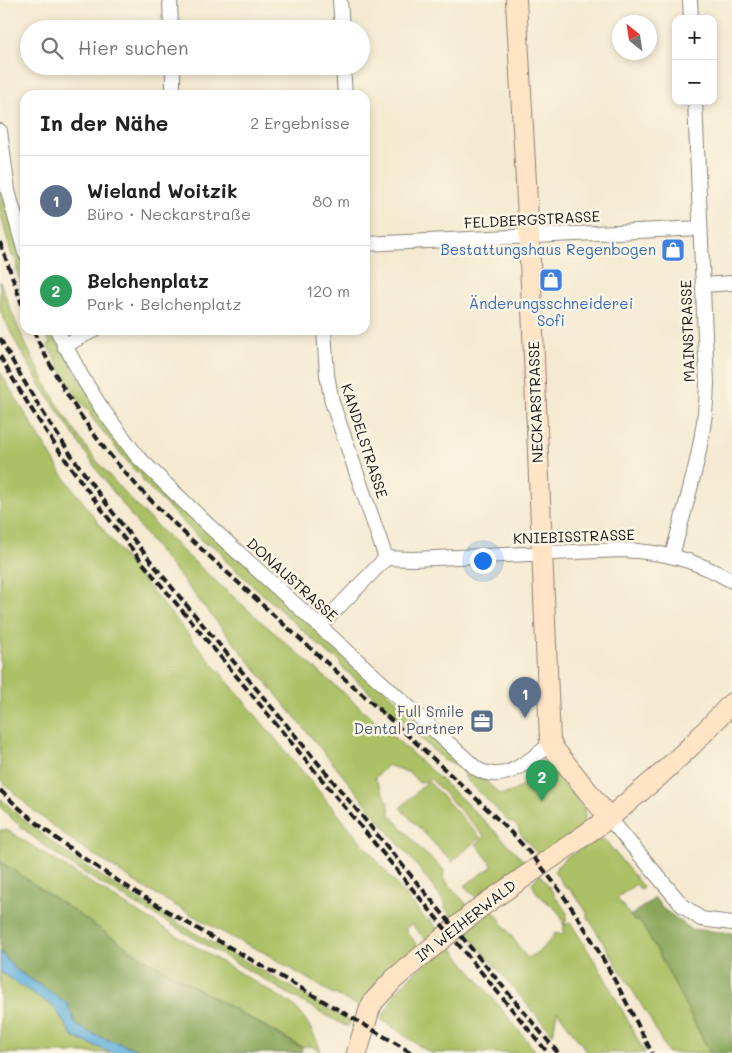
<!DOCTYPE html>
<html lang="de">
<head>
<meta charset="utf-8">
<style>
  :root { --surface:#fff; --page:#f2f2f2; --text:#222; --muted:#767676; --line:#e0e0e0; --accent:#1f6fb2 }
  body { margin:0; font-family:Mali,sans-serif; background:var(--page); color:var(--text) }
  .controls { position:absolute; right:15px; top:15px; display:grid; overflow:hidden; border-radius:10px; box-shadow:0 2px 8px #0003 }
  .controls button { width:45px; height:45px; display:grid; place-items:center; padding:0; border:0; border-bottom:1px solid var(--line); background:var(--surface); color:var(--text); font:25px sans-serif }
  .compass { position:absolute; left:612px; top:15px; width:45px; height:45px; border-radius:50%; background:var(--surface); box-shadow:0 2px 8px #0003; rotate:330deg }
  .you { position:absolute; left:482px; top:560px; width:18px; height:18px; margin:-12px; border:4px solid #fff; border-radius:50%; background:#1a73e8; box-shadow:0 0 0 8px #1a73e833 }
  .badge { display:grid; place-items:center; width:32px; height:32px; border-radius:50%; background:var(--accent); color:#fff; font-size:16px; font-weight:700 }
  .pin { position:absolute; translate:-50% -41px; filter:drop-shadow(0 1px 2px #0008) }
  .pin::after { content:''; position:absolute; top:26px; width:18px; height:15px; background:inherit; clip-path:polygon(0 0,100% 0,50% 100%) }
  .list { margin:0; padding:0; list-style:none }
  h2 { display:flex; justify-content:space-between; align-items:center; height:65px; margin:0; padding:0 20px; font-size:21px }
  h2 small { font-size:16px; font-weight:400; color:var(--muted) }
  .list li { display:grid; grid-template-columns:32px 1fr auto; gap:15px; align-items:center; box-sizing:border-box; height:90px; padding:0 20px; border-top:1px solid var(--line) }
  .list b { display:block; font-size:19px; white-space:nowrap }
  .list p { margin:0; font-size:16px; white-space:nowrap; color:var(--muted) }
  .list em { font-size:16px; font-style:normal; color:var(--muted) }
  .icon { flex:none; width:28px; height:28px; fill:none; stroke:currentColor; stroke-width:2; stroke-linecap:round; stroke-linejoin:round }
  .map { position:relative; flex:none; width:732px; height:1053px; overflow:hidden }
  .search { position:absolute; background:var(--surface); box-shadow:0 2px 8px #0003; left:20px; top:20px; width:350px; height:55px; display:flex; align-items:center; gap:12px; box-sizing:border-box; padding:0 18px; border-radius:28px; color:var(--muted); font-size:19px }
  .panel { position:absolute; background:var(--surface); box-shadow:0 2px 8px #0003; left:20px; top:90px; width:350px; height:245px; border-radius:15px }
  .map>svg:first-child { display:block }
  .green { fill:#acc065; stroke:#646e40 }
  .forest { fill:#89a65a; stroke:#52613b }
  .water { fill:#61afdb; stroke:#3e667c }
  .lines { fill:none; stroke-linecap:round; stroke-linejoin:round }
  .street-casing { stroke:#888376; stroke-width:16 }
  .secondary-casing { stroke:#888376; stroke-width:22 }
  .street { stroke:#fff; stroke-width:14 }
  .secondary { stroke:#ffe4c6; stroke-width:20 }
  .rail { stroke:#1c1c1c; stroke-width:4; stroke-dasharray:8 4; stroke-linecap:butt }
  .labels { text-anchor:middle; stroke-width:5; stroke-linejoin:round; paint-order:stroke }
  .street-label { font-size:15px; fill:#1c1c1c; stroke:#fcf5e5 }
  .shop-label { font-size:15px; fill:#366cbe; stroke:#fcf5e5; text-anchor:end }
  .service-label { font-size:15px; fill:#4e5e75; stroke:#fcf5e5; text-anchor:end }
</style>
</head>
<body>
<div class="map">
<svg width="732" height="1053" viewBox="0 0 732 1053">
  <rect width="100%" height="100%" fill="#fcf5e5"/>
  <filter id="ink" filterUnits="userSpaceOnUse"><feTurbulence type="fractalNoise" baseFrequency=".02" numOctaves="2"/><feDisplacementMap in="SourceGraphic" scale="10" xChannelSelector="R" yChannelSelector="G"/><feConvolveMatrix kernelMatrix="1 2 1 2 8 2 1 2 1" color-interpolation-filters="sRGB"/></filter>
  <filter id="wash" filterUnits="userSpaceOnUse"><feTurbulence type="fractalNoise" baseFrequency=".0096" numOctaves="4" result="noise"/><feDisplacementMap in="SourceGraphic" scale="20" xChannelSelector="R" yChannelSelector="G"/><feGaussianBlur stdDeviation="1.12" result="paint"/><feColorMatrix in="noise" values="0 0 0 0 0 0 0 0 0 0 0 0 0 0 0 0 0 1.4 0 .05"/><feComposite in="paint" operator="in"/></filter>
  <g filter="url(#wash)">
    <rect width="100%" height="100%" fill="#f5ead1"/>
    <path class="green" d="M 0,177 L 14,236 L 25,269 L 25,293 L 17,272 L 16,258 L 12,256 L 0,212 Z
      M 0,281 C 21,342 59,416 101,466 C 152,527 212,578 271,630 C 358,706 448,781 528,865 L 479,900 L 464,886 L 493,866 L 476,844 L 484,836 L 431,779 L 419,783 L 410,773 L 387,765 L 375,778 L 388,802 L 390,814 L 421,850 L 444,870 L 443,878 L 468,906 L 454,918 L 444,907 L 446,905 L 417,866 L 148,538 L 97,470 L 38,381 L 15,341 L 0,310 Z
      M 41,330 L 50,330 L 113,432 L 473,773 L 487,782 L 500,794 C 515,795 527,781 538,772 L 531,763 L 536,760 L 549,765 L 584,808 L 585,817 L 582,827 L 540,857 L 520,833 L 518,827 L 513,823 L 509,822 L 465,778 C 462,769 454,762 445,761 L 341,666 C 340,659 337,657 331,656 L 225,560 C 222,551 214,544 205,544 L 144,483 L 140,473 L 135,471 L 92,418 L 89,410 C 75,401 58,363 48,347 L 50,342 Z
      M 0,372 L 62,474 L 123,556 L 427,921 L 429,919 L 438,930 L 426,940 L 411,924 L 405,929 L 418,946 L 376,982 L 360,1007 L 328,991 L 263,952 L 233,938 L 146,889 L 71,840 L 34,811 L 0,780 Z
      M 428,781 L 480,837 L 452,862 L 400,808 Z
      M 0,798 C 44,841 95,873 147,905 C 214,945 284,982 351,1022 L 348,1026 L 346,1026 L 329,1017 C 276,987 224,956 172,925 C 112,890 49,857 0,807 Z
      M 0,830 L 7,830 L 132,909 L 292,1004 C 307,1019 313,1031 321,1051 L 310,1046 L 302,1047 L 140,956 L 0,862 Z
      M 597,840 L 605,840 L 643,887 L 641,890 L 636,884 L 617,898 L 635,922 L 639,920 L 658,952 L 710,1053 L 668,1053 L 650,1019 L 587,916 L 587,912 L 571,890 L 566,888 L 554,871 L 565,858 Z
      M 540,874 L 567,913 L 565,926 L 570,922 L 601,971 L 645,1053 L 588,1053 L 557,1011 L 553,1035 L 465,931 L 491,912 L 495,913 L 527,958 C 539,952 548,945 555,933 L 563,935 C 568,904 539,906 532,883 Z
      M 449,944 L 537,1053 L 430,1053 L 381,1019 L 397,991 L 413,974 Z
      M 0,972 L 54,1007 L 73,1037 L 112,1053 L 0,1053 Z"/>
    <path class="forest" d="M 0,861 L 140,956 L 302,1048 L 301,1053 L 148,1053 L 97,1036 L 76,1025 L 67,1003 L 15,969 L 0,951 Z
      M 655,898 L 662,908 L 691,929 L 732,933 L 732,1053 L 710,1053 L 658,952 L 639,920 L 635,922 L 630,916 Z"/>
    <path class="water" d="M 0,951 L 15,969 L 67,1003 L 76,1025 L 97,1036 L 148,1053 L 112,1053 L 73,1037 L 54,1007 L 0,972 Z"/>
  </g>
  <g filter="url(#ink)">
    <g class="lines">
      <g class="street-casing">
        <path id="street" d="M 170,0 L 171,29
          M 340,0 L 342,29
          M 690,0 L 691,19
          M 173,66 L 173,95
          M 343,66 L 345,95
          M 0,131 L 8,191 L 25,253
          M 365,244 L 700,228
          M 703,285 L 732,283
          M 57,330 L 82,377 L 102,409 L 137,456 L 208,525 L 477,769 C 505,785 529,760 551,744
          M 324,330 L 327,375 L 332,402 L 386,558
          M 64,346 L 94,330
          M 672,556 C 687,499 706,442 707,383 L 695,101
          M 320,626 L 386,558 L 412,559 L 621,550 C 664,552 694,559 732,581
          M 609,818 L 682,905 L 701,919 L 732,923"/>
      </g>
      <g class="secondary-casing">
        <path id="secondary" d="M 516,0 L 529,237 L 550,741 L 554,749 L 609,818
          M 357,1053 L 369,1011 L 373,1002 L 394,979 L 478,909 L 609,818 L 660,775 L 692,745 L 732,703"/>
      </g>
      <use href="#street" class="street"/>
      <use href="#secondary" class="secondary"/>
      <path class="rail" d="M 0,242 L 25,313
        M 33,330 C 54,376 82,422 115,461 C 153,506 198,546 242,586 C 302,642 364,695 425,751 C 460,784 497,816 529,852 C 581,911 617,983 652,1053
        M 0,338 C 69,470 169,584 264,698 C 362,816 460,935 558,1053
        M 0,356 C 40,429 91,496 142,562 L 548,1053
        M 0,790 C 61,850 135,892 208,935 C 276,974 345,1013 412,1053"/>
    </g>
  </g>
  <defs>
    <g id="shop-square" transform="scale(1.25)"><rect x="-9" y="-9" width="18" height="18" rx="4" fill="#3f7fe0" stroke="#fcf5e5"/><path d="M-5-2.5h2.3a2.7 3.5 0 0 1 5.4 0H5L5.5 6h-11ZM-1.5-2.5h3a1.5 2.3 0 0 0-3 0Z" fill="#fff"/></g>
    <g id="office-square" transform="scale(1.25)"><rect x="-9" y="-9" width="18" height="18" rx="4" fill="#5c6f8a" stroke="#fcf5e5"/><path d="M-6-3h4V-5.5h4V-3h4V5H-6ZM-1-4.5V-3h2v-1.5ZM-6 0V1H6V0Z" fill="#fff"/></g>
  </defs>
  <g fill-rule="evenodd">
    <use href="#shop-square" x="673" y="250"/>
    <use href="#shop-square" x="551" y="280"/>
    <use href="#office-square" x="482" y="721"/>
  </g>
  <g class="labels">
    <g class="street-label">
      <text transform="translate(532 220) rotate(-3)" y="5">FELDBERGSTRASSE</text>
      <text transform="translate(688 331) rotate(-92)" y="5">MAINSTRASSE</text>
      <text transform="translate(536 402) rotate(-92)" y="5">NECKARSTRASSE</text>
      <text transform="translate(364 441) rotate(72)" y="5">KANDELSTRASSE</text>
      <text transform="translate(574 537) rotate(-2)" y="5">KNIEBISSTRASSE</text>
      <text transform="translate(292 580) rotate(42)" y="5">DONAUSTRASSE</text>
      <text transform="translate(466 921) rotate(-38)" y="5">IM WEIHERWALD</text>
    </g>
    <g class="shop-label">
      <text x="656" y="255">Bestattungshaus Regenbogen</text>
      <text x="551" y="309" text-anchor="middle">Änderungsschneiderei<tspan x="551" dy="17">Sofi</tspan></text>
    </g>
    <g class="service-label">
      <text x="464" y="717">Full Smile<tspan x="464" dy="17">Dental Partner</tspan></text>
    </g>
  </g>
</svg>
<div class="controls">
<button>+</button>
<button>−</button>
</div>
<svg class="compass" viewBox="-18 -18 36 36"><path d="M0-13l5 13h-10z" fill="#e53935"/><path d="M0 13l5-13h-10z" fill="#767676"/></svg>
<div class="you"></div>
<div class="pin badge" style="left:525px;top:718px;background:#5c6f8a">1</div>
<div class="pin badge" style="left:542px;top:801px;background:#2e9e5b">2</div>
<div class="search"><svg class="icon" aria-label="search" viewBox="0 0 24 24"><circle cx="10" cy="10" r="6"/><path d="M15 15l6 6"/></svg>Hier suchen</div>
<section class="panel">
<h2>In der Nähe<small>2 Ergebnisse</small></h2>
<ul class="list">
<li><span class="badge" style="background:#5c6f8a">1</span><div><b>Wieland Woitzik</b><p>Büro · Neckarstraße</p></div><em>80 m</em></li>
<li><span class="badge" style="background:#2e9e5b">2</span><div><b>Belchenplatz</b><p>Park · Belchenplatz</p></div><em>120 m</em></li>
</ul>
</section>
</div>
</body>
</html>
